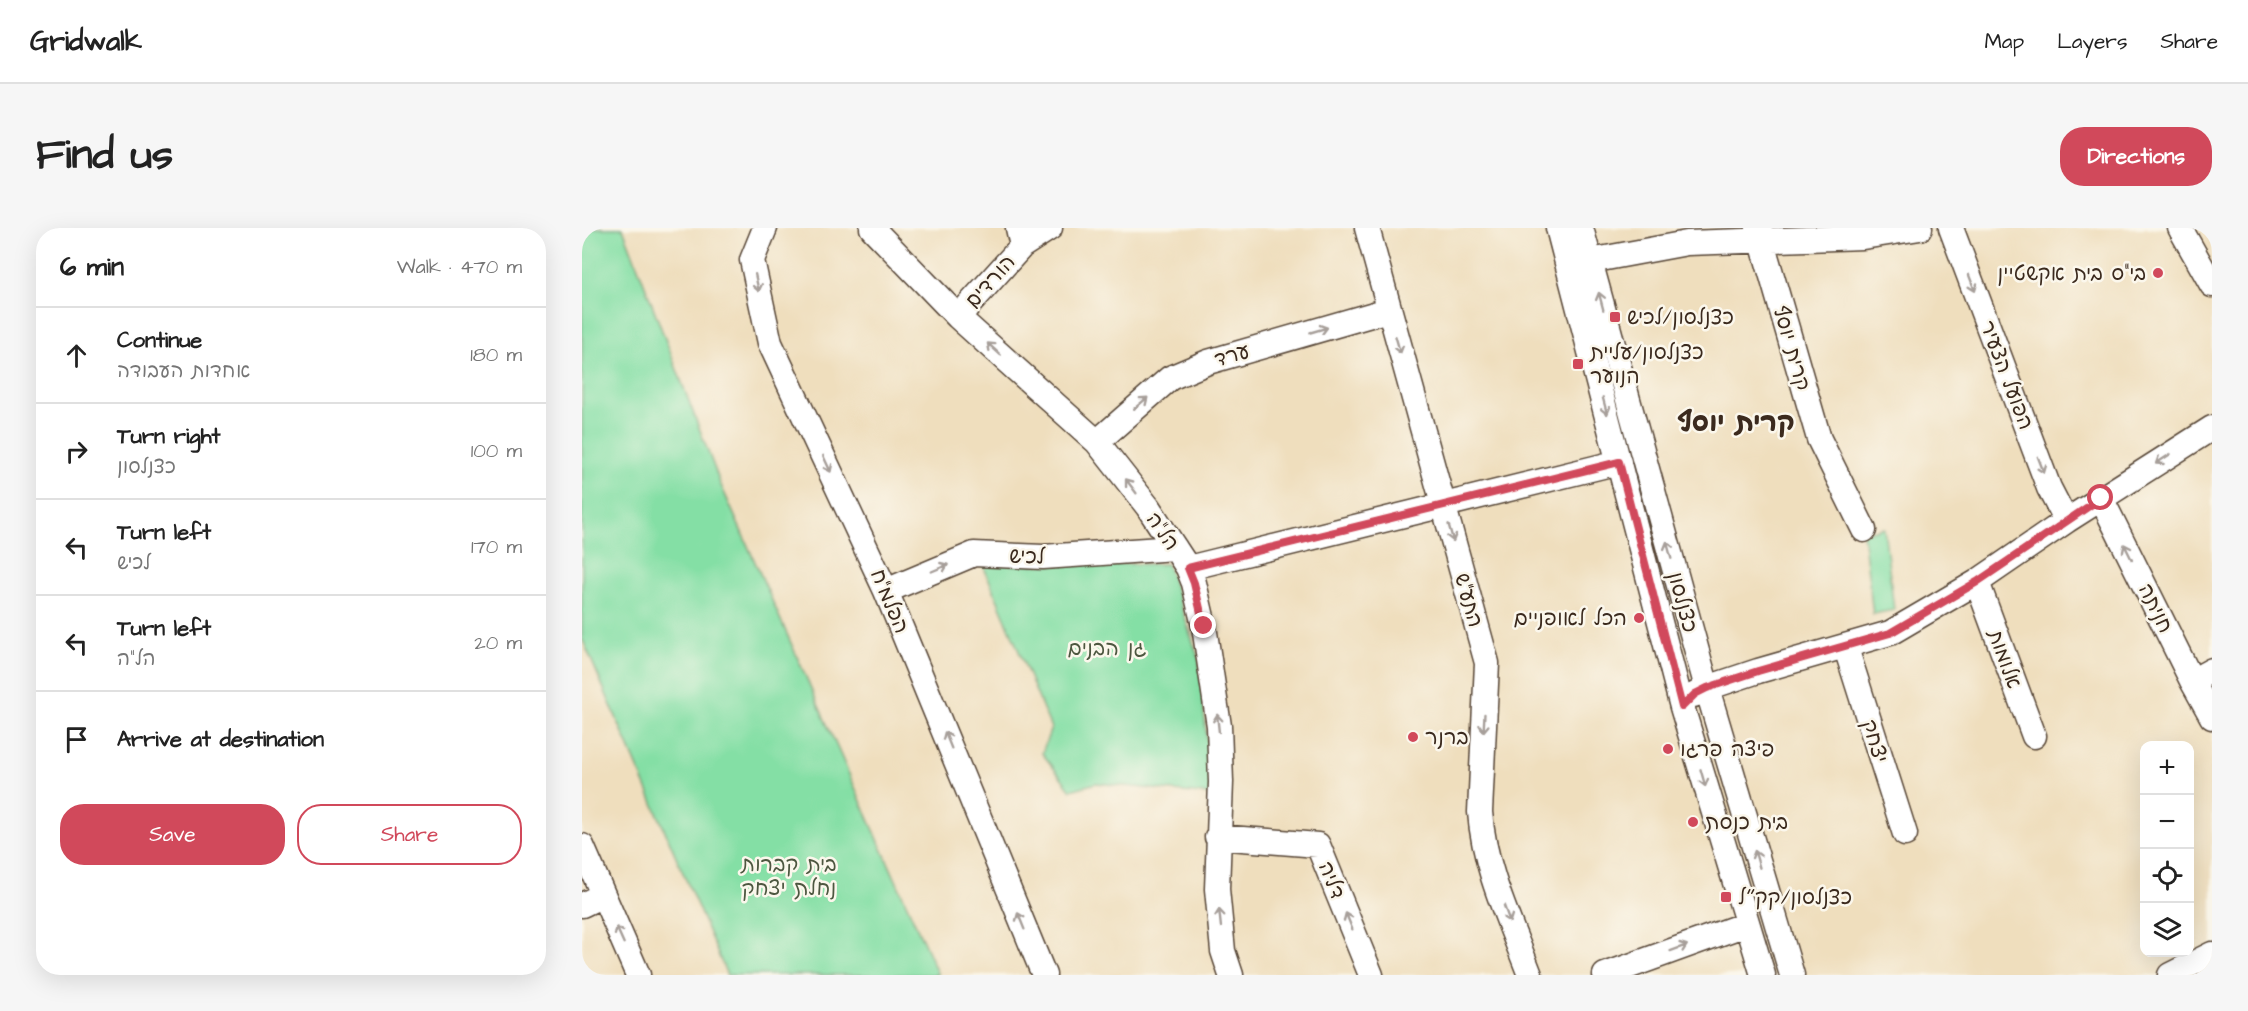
<!DOCTYPE html>
<html lang="en">
<head>
<meta charset="utf-8">
<style>
  :root { --surface:#fff; --page:#f6f6f6; --text:#222; --muted:#767676; --line:#e0e0e0; --accent:#d1495b }
  body { margin:0; font-family:"Architects Daughter","Playpen Sans Hebrew",sans-serif; background:var(--page); color:var(--text) }
  .controls { position:absolute; right:18px; bottom:18px; display:grid; overflow:hidden; border-radius:12px; box-shadow:0 6px 24px #0002 }
  .controls button { width:54px; height:54px; display:grid; place-items:center; padding:0; border:0; border-bottom:2px solid var(--line); background:var(--surface); color:var(--text); font:30px sans-serif }
  .stop { position:absolute; width:18px; height:18px; margin:-14px; border:4px solid #d1495b; border-radius:50%; background:#fff }
  .stop.end { background:#d1495b; border-color:#fff; box-shadow:0 2px 6px #0008 }
  .list { margin:0; padding:0; list-style:none }
  h2 { display:flex; justify-content:space-between; align-items:center; height:78px; margin:0; padding:0 24px; font-size:26px }
  h2 small { font-size:20px; font-weight:400; color:var(--muted) }
  .list li { display:grid; grid-template-columns:39px 1fr auto; gap:18px; align-items:center; box-sizing:border-box; height:96px; padding:0 24px; border-top:2px solid var(--line) }
  .list b { display:block; font-size:22px; white-space:nowrap }
  .list p { margin:0; font-size:20px; white-space:nowrap; color:var(--muted) }
  .list em { font-size:20px; font-style:normal; color:var(--muted) }
  .actions { display:flex; gap:12px; padding:18px 24px }
  .actions a { flex:1; padding:14px 0; border:2px solid var(--accent); border-radius:24px; text-align:center; font-size:21px; color:var(--accent) }
  .actions .main { background:var(--accent); color:#fff }
  .icon { flex:none; width:33px; height:33px; fill:none; stroke:currentColor; stroke-width:2; stroke-linecap:round; stroke-linejoin:round }
  .map { position:relative; flex:none; width:1630px; height:747px; overflow:hidden; border-radius:24px }
  header { display:flex; align-items:center; gap:36px; box-sizing:border-box; height:84px; padding:0 30px; background:var(--surface); border-bottom:2px solid var(--line) }
  header strong { font-size:28px }
  nav { display:flex; gap:33px; margin-inline-start:auto; font-size:21px }
  .intro { display:flex; align-items:center; justify-content:space-between; box-sizing:border-box; height:144px; padding:0 36px }
  h1 { margin:0; font-size:42px }
  .button { padding:15px 27px; border-radius:24px; background:var(--accent); color:#fff; font-size:21px; font-weight:700 }
  main { display:flex; gap:36px; padding:0 36px }
  aside { flex:1; background:var(--surface); border-radius:24px; box-shadow:0 6px 24px #0002 }
  .map>svg:first-child { display:block }
  .green { fill:#84dfa5; stroke:#608462; stroke-width:1.5 }
  .lines { fill:none; stroke-linecap:round; stroke-linejoin:round }
  .minor-casing { stroke:#564536; stroke-width:27 }
  .minor { stroke:#fff; stroke-width:24 }
  .oneway { stroke:#a79f9a }
  .route { stroke:#d1495b; stroke-width:8 }
  .poi-dot { fill:#d1495b; stroke:#fbf7ec; stroke-width:2 }
  .labels { text-anchor:middle; stroke-width:5; stroke-linejoin:round; paint-order:stroke }
  .poi-label { font-size:21px; fill:#3b2a1e; stroke:#fbf7ec; text-anchor:start }
  .street-label { font-size:21px; fill:#3b2a1e; stroke:#fbf7ec }
  .park-label { font-size:21px; fill:#4d5740; stroke:#fbf7ec }
  .district-label { font-size:27px; font-weight:bold; fill:#3b2a1e; stroke:#fbf7ec }
</style>
</head>
<body>
<header>
<strong>Gridwalk</strong>
<nav><a>Map</a><a>Layers</a><a>Share</a></nav>
</header>
<div class="intro"><h1>Find us</h1><a class="button">Directions</a></div>
<main>
<aside>
<h2>6 min<small>Walk · 470 m</small></h2>
<ul class="list">
<li><svg class="icon" aria-label="ahead" viewBox="0 0 24 24"><path d="M12 20V5M6 11l6-6 6 6"/></svg><div><b>Continue</b><p>אחדות העבודה</p></div><em>180 m</em></li>
<li><svg class="icon" aria-label="right" viewBox="0 0 24 24"><path d="M7 20v-9h11M14 6l5 5-5 5"/></svg><div><b>Turn right</b><p>כצנלסון</p></div><em>100 m</em></li>
<li><svg class="icon" aria-label="left" viewBox="0 0 24 24"><path d="M17 20v-9H6M10 6l-5 5 5 5"/></svg><div><b>Turn left</b><p>לכיש</p></div><em>170 m</em></li>
<li><svg class="icon" aria-label="left" viewBox="0 0 24 24"><path d="M17 20v-9H6M10 6l-5 5 5 5"/></svg><div><b>Turn left</b><p>הל&quot;ה</p></div><em>20 m</em></li>
<li><svg class="icon" aria-label="arrive" viewBox="0 0 24 24"><path d="M6 21V4h12l-3 4 3 4H6"/></svg><div><b>Arrive at destination</b></div></li>
</ul>
<div class="actions"><a class="main">Save</a><a>Share</a></div>
</aside>
<div class="map">
<svg width="1630" height="747" viewBox="0 0 1630 747">
  <rect width="100%" height="100%" fill="#fbf7ec"/>
  <filter id="ink" filterUnits="userSpaceOnUse"><feTurbulence type="fractalNoise" baseFrequency=".0167" numOctaves="2"/><feDisplacementMap in="SourceGraphic" scale="12" xChannelSelector="R" yChannelSelector="G"/><feConvolveMatrix kernelMatrix="1 2 1 2 8 2 1 2 1" color-interpolation-filters="sRGB"/></filter>
  <filter id="wash" filterUnits="userSpaceOnUse"><feTurbulence type="fractalNoise" baseFrequency=".008" numOctaves="4" result="noise"/><feDisplacementMap in="SourceGraphic" scale="24" xChannelSelector="R" yChannelSelector="G"/><feGaussianBlur stdDeviation="1.35" result="paint"/><feColorMatrix in="noise" values="0 0 0 0 0 0 0 0 0 0 0 0 0 0 0 0 0 1.4 0 .05"/><feComposite in="paint" operator="in"/></filter>
  <g filter="url(#wash)">
    <rect width="100%" height="100%" fill="#efdebd"/>
    <path class="green" d="M 0,0 L 41,0 L 138,255 L 356,747 L 145,747 L 0,410 Z
      M 1302,300 L 1312,382 L 1291,386 L 1281,305 Z
      M 585,336 L 617,432 L 630,567 L 514,555 L 489,562 L 460,525 L 469,500 L 401,337 Z"/>
  </g>
  <g filter="url(#ink)">
    <g class="lines">
      <g class="minor-casing">
        <path id="minor" d="M 183,0 L 170,32 L 188,115 L 304,363 L 462,747
          M 290,0 L 376,89 L 515,214 L 566,279 L 606,340 L 612,355 L 622,398 L 637,498 L 639,554 L 635,661 L 641,723 L 649,747
          M 785,0 L 905,435 L 898,584 C 902,641 928,694 948,747
          M 976,0 L 1100,479 L 1181,747
          M 999,0 L 1125,460 L 1210,747
          M 1176,0 L 1237,211 L 1282,302
          M 1369,0 L 1467,260 L 1484,293
          M 1598,0 L 1630,57
          M 440,18 L 468,0
          M 994,33 L 1008,33 L 1105,15 L 1281,9 L 1338,0
          M 376,89 L 440,18 L 436,0
          M 515,214 L 588,150 L 626,134 L 806,82
          M 1519,270 L 1610,453 L 1630,489
          M 606,340 L 1037,234
          M 1395,354 L 1452,508
          M 304,363 L 392,326 L 461,329 L 593,320
          M 1264,420 L 1323,606
          M 1610,453 L 1630,442
          M 1112,467 L 1125,460 L 1176,443 L 1308,405 L 1395,354 L 1484,293 L 1630,200
          M 635,609 L 736,617 L 789,747
          M 0,618 L 56,747
          M 0,677 L 21,667
          M 1023,747 L 1164,696
          M 1588,747 L 1630,726"/>
      </g>
      <use href="#minor" class="minor"/>
    </g>
    <defs><path id="oneway-shaft" d="M-6 0H5M1.5-3L5.5 0L1.5 3" fill="none" stroke-width="1.6" stroke-linecap="round" stroke-linejoin="round" transform="scale(1.5)"/></defs>
    <g class="oneway">
      <use href="#oneway-shaft" transform="translate(175 55) rotate(78)"/>
      <use href="#oneway-shaft" transform="translate(1390 55) rotate(69)"/>
      <use href="#oneway-shaft" transform="translate(1019 73) rotate(-105)"/>
      <use href="#oneway-shaft" transform="translate(737 102) rotate(-16)"/>
      <use href="#oneway-shaft" transform="translate(816 117) rotate(74)"/>
      <use href="#oneway-shaft" transform="translate(412 121) rotate(-138)"/>
      <use href="#oneway-shaft" transform="translate(559 175) rotate(-40)"/>
      <use href="#oneway-shaft" transform="translate(1023 178) rotate(75)"/>
      <use href="#oneway-shaft" transform="translate(1581 231) rotate(147)"/>
      <use href="#oneway-shaft" transform="translate(245 236) rotate(65)"/>
      <use href="#oneway-shaft" transform="translate(1459 237) rotate(69)"/>
      <use href="#oneway-shaft" transform="translate(549 258) rotate(-127)"/>
      <use href="#oneway-shaft" transform="translate(869 305) rotate(74)"/>
      <use href="#oneway-shaft" transform="translate(1087 322) rotate(-105)"/>
      <use href="#oneway-shaft" transform="translate(1546 324) rotate(-116)"/>
      <use href="#oneway-shaft" transform="translate(358 340) rotate(-23)"/>
      <use href="#oneway-shaft" transform="translate(636 495) rotate(-96)"/>
      <use href="#oneway-shaft" transform="translate(902 495) rotate(93)"/>
      <use href="#oneway-shaft" transform="translate(366 512) rotate(-112)"/>
      <use href="#oneway-shaft" transform="translate(1121 550) rotate(74)"/>
      <use href="#oneway-shaft" transform="translate(1175 631) rotate(-106)"/>
      <use href="#oneway-shaft" transform="translate(925 686) rotate(70)"/>
      <use href="#oneway-shaft" transform="translate(638 690) rotate(-96)"/>
      <use href="#oneway-shaft" transform="translate(439 693) rotate(-112)"/>
      <use href="#oneway-shaft" transform="translate(767 693) rotate(-112)"/>
      <use href="#oneway-shaft" transform="translate(38 707) rotate(-114)"/>
      <use href="#oneway-shaft" transform="translate(1097 720) rotate(-20)"/>
    </g>
  </g>
  <g class="lines" filter="url(#ink)">
    <path class="route" d="M 622,398 L 612,355 L 606,340 L 1037,234 L 1100,479 L 1113,466 L 1125,460 L 1176,443 L 1308,405 L 1395,354 L 1519,270"/>
  </g>
  <g class="poi-dot">
    <circle cx="1576" cy="45" r="6"/>
    <rect x="1027" y="83" width="12" height="12" rx="3"/>
    <rect x="990" y="130" width="12" height="12" rx="3"/>
    <circle cx="1057" cy="390" r="6"/>
    <circle cx="831" cy="509" r="6"/>
    <circle cx="1086" cy="521" r="6"/>
    <circle cx="1111" cy="594" r="6"/>
    <rect x="1138" y="663" width="12" height="12" rx="3"/>
  </g>
  <g class="labels">
    <g class="poi-label">
      <text x="1564" y="52" text-anchor="end">בי"ס בית אקשטיין</text>
      <text x="1045" y="96">כצנלסון/לכיש</text>
      <text x="1008" y="131">כצנלסון/עליית<tspan x="1008" dy="24">הנוער</tspan></text>
      <text x="1045" y="397" text-anchor="end">הכל לאופניים</text>
      <text x="843" y="516">ברנר</text>
      <text x="1098" y="528">פיצה פרגו</text>
      <text x="1123" y="601">בית כנסת</text>
      <text x="1156" y="676">כצנלסון/קק״ל</text>
    </g>
    <g class="street-label">
      <text transform="translate(408 53) rotate(-48)" y="7">הורדים</text>
      <text transform="translate(1210 120) rotate(74)" y="7">קרית יוסף</text>
      <text transform="translate(650 127) rotate(-16)" y="7">ערד</text>
      <text transform="translate(1425 147) rotate(69)" y="7">הפועל הצעיר</text>
      <text transform="translate(581 303) rotate(56)" y="7">הל"ה</text>
      <text transform="translate(445 328) rotate(2)" y="7">לכיש</text>
      <text transform="translate(887 372) rotate(74)" y="7">התע"ש</text>
      <text transform="translate(308 373) rotate(67)" y="7">הפלמ"ח</text>
      <text transform="translate(1101 374) rotate(75)" y="7">כצנלסון</text>
      <text transform="translate(1574 380) rotate(64)" y="7">חניתה</text>
      <text transform="translate(1423 431) rotate(70)" y="7">אלומות</text>
      <text transform="translate(1293 513) rotate(73)" y="7">יצחק</text>
      <text transform="translate(750 652) rotate(68)" y="7">דליה</text>
    </g>
    <g class="park-label">
      <text x="525" y="427">גן הבנים</text>
      <text x="207" y="643">בית קברות<tspan x="207" dy="24">נחלת יצחק</tspan></text>
    </g>
    <g class="district-label">
      <text x="1154" y="203">קרית יוסף</text>
    </g>
  </g>
</svg>
<div class="controls">
<button>+</button>
<button>−</button>
<button><svg class="icon" aria-label="locate" viewBox="0 0 24 24"><circle cx="12" cy="12" r="6"/><path d="M12 2v4M12 18v4M2 12h4M18 12h4"/></svg></button>
<button><svg class="icon" aria-label="layers" viewBox="0 0 24 24"><path d="M12 4l9 5-9 5-9-5zM3 14l9 5 9-5"/></svg></button>
</div>
<div class="stop" style="left:1519px;top:270px"></div>
<div class="stop end" style="left:622px;top:398px"></div>
</div>
</main>
</body>
</html>
